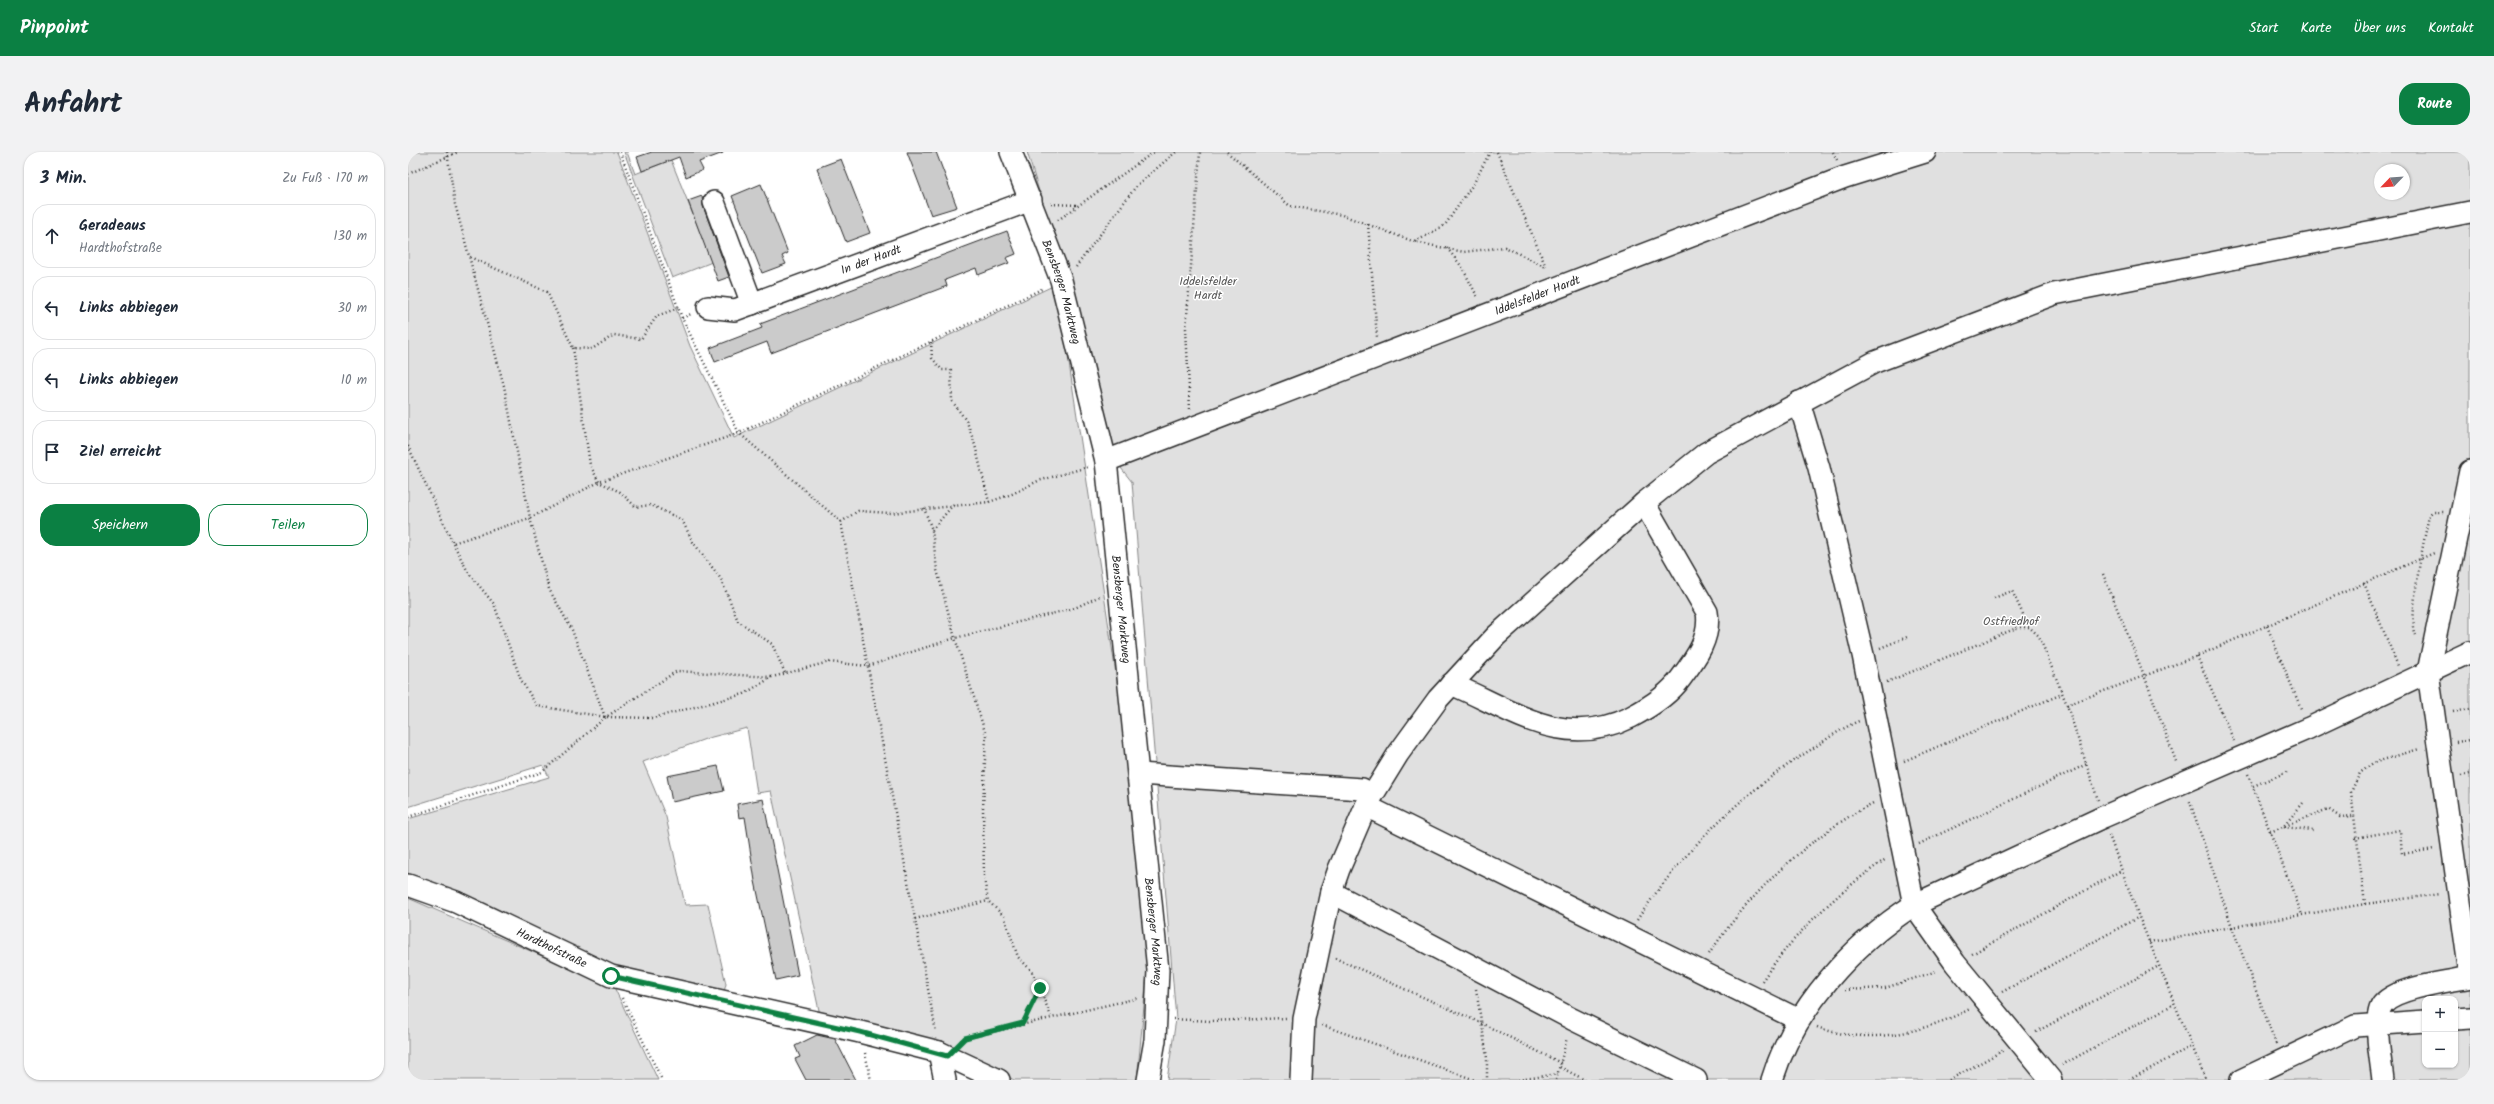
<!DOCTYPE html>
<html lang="de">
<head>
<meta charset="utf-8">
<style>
  :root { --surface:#fff; --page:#f2f2f3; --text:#1f2937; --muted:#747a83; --line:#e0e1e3; --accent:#0b8043 }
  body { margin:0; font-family:Kalam,sans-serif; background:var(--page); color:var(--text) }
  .controls { position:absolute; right:12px; bottom:12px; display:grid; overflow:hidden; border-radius:8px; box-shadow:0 1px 3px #0004 }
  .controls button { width:36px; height:36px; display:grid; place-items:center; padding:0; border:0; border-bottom:1px solid var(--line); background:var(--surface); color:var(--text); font:20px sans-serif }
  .compass { position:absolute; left:1966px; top:12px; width:36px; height:36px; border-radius:50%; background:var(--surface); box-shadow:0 1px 3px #0004; rotate:245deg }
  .stop { position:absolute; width:12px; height:12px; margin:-9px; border:3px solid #0b8043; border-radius:50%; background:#fff }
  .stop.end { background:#0b8043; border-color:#fff; box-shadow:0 1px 4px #0008 }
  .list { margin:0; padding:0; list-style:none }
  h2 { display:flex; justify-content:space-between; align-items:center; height:52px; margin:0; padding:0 16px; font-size:17px }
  h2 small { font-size:13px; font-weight:400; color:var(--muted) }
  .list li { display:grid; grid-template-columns:26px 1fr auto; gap:12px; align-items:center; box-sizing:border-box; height:64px; margin:0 8px 8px; padding:0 8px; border:1px solid var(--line); border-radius:16px }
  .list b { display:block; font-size:15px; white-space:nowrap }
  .list p { margin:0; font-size:13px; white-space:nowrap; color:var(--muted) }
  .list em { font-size:13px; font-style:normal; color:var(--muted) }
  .actions { display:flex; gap:8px; padding:12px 16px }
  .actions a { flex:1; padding:9px 0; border:1px solid var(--accent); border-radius:16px; text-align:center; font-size:14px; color:var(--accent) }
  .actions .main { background:var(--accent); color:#fff }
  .icon { flex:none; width:22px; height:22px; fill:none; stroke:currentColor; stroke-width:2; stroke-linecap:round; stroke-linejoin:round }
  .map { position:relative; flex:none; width:2062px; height:928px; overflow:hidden; border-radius:16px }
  header { display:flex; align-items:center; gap:24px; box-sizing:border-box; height:56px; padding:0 20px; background:var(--accent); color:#fff }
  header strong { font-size:19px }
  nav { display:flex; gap:22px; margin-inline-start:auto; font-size:14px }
  .intro { display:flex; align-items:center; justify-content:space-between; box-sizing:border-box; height:96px; padding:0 24px }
  h1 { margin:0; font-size:28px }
  .button { padding:10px 18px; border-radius:16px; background:var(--accent); color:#fff; font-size:14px; font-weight:700 }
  main { display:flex; gap:24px; padding:0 24px }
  aside { flex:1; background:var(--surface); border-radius:16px; box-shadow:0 1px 3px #0004 }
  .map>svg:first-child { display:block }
  .green { fill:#e0e0e0; stroke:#868686; fill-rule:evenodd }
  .building { fill:#cbcbcb; stroke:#2b2b2b }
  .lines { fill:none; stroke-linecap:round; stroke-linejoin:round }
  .minor-casing { stroke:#2b2b2b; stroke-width:24 }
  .path { stroke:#2b2b2b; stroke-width:2.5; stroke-dasharray:1 3; stroke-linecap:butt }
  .minor { stroke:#fff; stroke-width:21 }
  .route { stroke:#0b8043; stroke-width:5 }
  .labels { text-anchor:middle; stroke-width:3; stroke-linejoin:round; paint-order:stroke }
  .street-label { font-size:12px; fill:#2b2b2b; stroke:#fff }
  .park-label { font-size:12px; fill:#585858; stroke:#fff }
</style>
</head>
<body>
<header>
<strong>Pinpoint</strong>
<nav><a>Start</a><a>Karte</a><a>Über uns</a><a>Kontakt</a></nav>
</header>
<div class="intro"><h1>Anfahrt</h1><a class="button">Route</a></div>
<main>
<aside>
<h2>3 Min.<small>Zu Fuß · 170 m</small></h2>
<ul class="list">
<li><svg class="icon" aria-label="ahead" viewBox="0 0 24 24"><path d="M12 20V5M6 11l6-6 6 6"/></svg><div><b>Geradeaus</b><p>Hardthofstraße</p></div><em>130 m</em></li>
<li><svg class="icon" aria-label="left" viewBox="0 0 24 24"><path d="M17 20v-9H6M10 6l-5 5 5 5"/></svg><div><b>Links abbiegen</b></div><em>30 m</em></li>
<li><svg class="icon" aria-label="left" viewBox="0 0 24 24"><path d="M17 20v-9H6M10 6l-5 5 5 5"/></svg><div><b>Links abbiegen</b></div><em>10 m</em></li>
<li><svg class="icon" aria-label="arrive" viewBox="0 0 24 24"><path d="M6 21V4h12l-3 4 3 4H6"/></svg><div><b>Ziel erreicht</b></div></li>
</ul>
<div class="actions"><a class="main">Speichern</a><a>Teilen</a></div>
</aside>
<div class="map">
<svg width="2062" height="928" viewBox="0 0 2062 928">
  <rect width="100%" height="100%" fill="#fff"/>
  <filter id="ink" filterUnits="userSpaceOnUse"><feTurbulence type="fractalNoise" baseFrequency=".025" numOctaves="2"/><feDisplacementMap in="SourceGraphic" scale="8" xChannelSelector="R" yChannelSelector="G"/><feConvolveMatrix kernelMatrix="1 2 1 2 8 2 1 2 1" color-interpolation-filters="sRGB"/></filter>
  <g filter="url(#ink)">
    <path class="green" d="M 0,0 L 209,0 L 282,194 L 326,286 L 649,132 L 723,621 L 740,811 L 729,928 L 606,928 L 568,907 L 412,863 L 363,639 L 349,641 L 339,576 L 300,586 L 235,610 L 258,665 L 277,753 L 300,752 L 318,832 L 316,840 L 215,820 L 0,727 L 0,667 L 141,625 L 135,613 L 0,655 Z
      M 216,0 L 219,0 L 227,22 L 263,8 L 304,110 L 264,126 Z
      M 619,0 L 2062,0 L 2062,928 L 759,928 L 768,867 L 724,330 L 702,302 L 658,127 ZM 1972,18 L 1996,18 L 1996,42 L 1972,42 ZM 2017,847 L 2047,847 L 2047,913 L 2017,913 Z
      M 0,746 L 206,835 L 250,928 L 0,928 Z"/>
    <path class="building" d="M 244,0 L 315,0 L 315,1 L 291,10 L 295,18 L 278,25 L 271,5 L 234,19 L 229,5 Z
      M 499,0 L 528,0 L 549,55 L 523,63 Z
      M 433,7 L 462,81 L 438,90 L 409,16 Z
      M 353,32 L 380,101 L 374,104 L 378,112 L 354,121 L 324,44 Z
      M 294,44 L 295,54 L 321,125 L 310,129 L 280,49 Z
      M 599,79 L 608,102 L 598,106 L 601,111 L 570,123 L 568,116 L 537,128 L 539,134 L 363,201 L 359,190 L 307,210 L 302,196 L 354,176 L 352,172 Z
      M 310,614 L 316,639 L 264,650 L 259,624 Z
      M 355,647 L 390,823 L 368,828 L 347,729 L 337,665 L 331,666 L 329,652 Z
      M 409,883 L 427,887 L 448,928 L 398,928 L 387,907 L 392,905 L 387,894 Z"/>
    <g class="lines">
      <g class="minor-casing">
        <g id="minor">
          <path id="s1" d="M 603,0 L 653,128 L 698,309 L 750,818 L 747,888 L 740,928"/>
          <path d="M 306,50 L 344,152"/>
          <path id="s2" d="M 300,155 L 327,158 L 623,48"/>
          <path d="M 1391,250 L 1411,316 L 1455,503 L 1506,753 L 1547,811 L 1643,928"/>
          <path id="s3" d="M 698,309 L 1437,25 L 1517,0"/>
          <path d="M 2062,319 L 2020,520 L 2062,822"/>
          <path d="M 1043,532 C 1105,558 1155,599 1223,565 C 1242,555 1261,543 1273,526 C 1288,506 1303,486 1299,460 L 1236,351"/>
          <path d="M 731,622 L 954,637 L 965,642"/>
          <path d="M 958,654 L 1391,868"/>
          <path id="s4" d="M 0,733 L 48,750 L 203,824 L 452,880 L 531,900 L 591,928"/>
          <path d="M 923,740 L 1164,867 L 1288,928"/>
          <path d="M 2047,867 L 2062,866"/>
          <path d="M 531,900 L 537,928"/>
          <path d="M 893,928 L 896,867 L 923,740 L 931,717 L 958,654 L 990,602 L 1030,547 L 1088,484 L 1236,351 L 1298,301 L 1467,210 L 1646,142 L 2062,60"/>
          <path d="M 1364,928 C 1386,857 1444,792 1506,753 L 1695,665 L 1901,576 L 2062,500"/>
          <path d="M 1833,928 L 1947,874 L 2017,869"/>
          <path d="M 1975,928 C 1973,909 1966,875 1972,857 C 1980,835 2041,830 2062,825"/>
        </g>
      </g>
      <path class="path" d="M 39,0 L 47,52 L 96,234 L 122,366 L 141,437 L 164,478 L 197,565
        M 212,0 L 274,166 L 331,281 L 433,370 L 528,880
        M 819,0 L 882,54 L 934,63 L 1007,90 L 1056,100 L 1097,95 L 1138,115
        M 1089,0 L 1138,115
        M 1425,0 L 1429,8
        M 0,22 L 50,0
        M 643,52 L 670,53
        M 650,68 L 746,0
        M 960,72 L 969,185
        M 1007,90 L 1037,73 L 1066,31 L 1082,0
        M 1039,96 L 1054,115 L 1070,146
        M 62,105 L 139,140 L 165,196 L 184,197 L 206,183 L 233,187 L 249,164 L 270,156
        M 668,115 L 729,33 L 768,0
        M 274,166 L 283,162
        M 523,190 L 524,206 L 534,218 L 543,218 L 544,249 L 559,270 L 567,293 L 581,350
        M 165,196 L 182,313 L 191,330 L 212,340 L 228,355 L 243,353 L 274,368 L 285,390 L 313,427 L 330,469 L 364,492 L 377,521
        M 782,257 L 778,177 L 792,0
        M 0,294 L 45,391 L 122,366 L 191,330 L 331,281 L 636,136
        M 516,356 L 524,378 L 529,418 L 547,486 L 578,583 L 575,657 L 576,726 L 580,749 L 596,764 L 610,805 L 624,819 L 643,864
        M 433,370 L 450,359 L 483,361 L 581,350 L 604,342 L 630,329 L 680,315
        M 524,378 L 545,353
        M 45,391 L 60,420 L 86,452 L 113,528 L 129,554 L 198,565 L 245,566 L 336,542 L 364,525 L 421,510 L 460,514 L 547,486 L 667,456 L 694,443
        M 1695,422 L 1736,523 L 1769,612
        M 1956,431 L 1990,514
        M 1586,446 L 1604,439 L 1621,475
        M 1859,474 L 1894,559
        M 2008,483 C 1999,465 2017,385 2021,363 L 2024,360 L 2036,360
        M 1472,496 L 1499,485
        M 1789,504 L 1826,589
        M 1479,530 L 1611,475 L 1621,475 L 1631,484 L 1659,553 L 1690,648
        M 1659,553 L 1789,504 L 2026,401
        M 2045,560 L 2062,557
        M 2048,590 L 2062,588
        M 1496,609 L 1654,542
        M 1840,622 L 1894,763
        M 2053,624 L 2062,622
        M 1845,634 L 1879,620
        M 1895,651 L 1875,675 L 1905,678
        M 0,665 L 134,620 L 198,565 L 269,519 L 364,525
        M 1862,680 L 1920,657 L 1932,665 L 1944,664
        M 1701,683 L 1731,765 L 1798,928
        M 1947,686 L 1992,678 L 1994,702 L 2026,697
        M 1511,692 L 1679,612
        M 1957,752 L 1943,640 L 1952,621 L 1965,611 L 2011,597
        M 507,767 L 580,749
        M 1229,768 C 1276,698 1332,642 1404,597 C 1419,587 1434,576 1451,569
        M 1741,790 L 1824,775 L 1781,647
        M 1301,802 C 1342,741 1401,684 1467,650
        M 1564,802 L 1714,718
        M 927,806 L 1073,871 L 1153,911
        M 1354,829 C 1385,782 1431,739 1478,707
        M 1068,837 L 1079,906 L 1079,928
        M 1437,838 L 1477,836 L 1529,819
        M 1594,840 L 1731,765
        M 214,846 L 254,928
        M 765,867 L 802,869 L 878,866
        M 615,871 L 631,837
        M 914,873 L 1067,928
        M 1409,875 C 1461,894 1514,881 1562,857
        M 1628,880 L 1751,814
        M 553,889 L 557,886 L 730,846
        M 1868,892 L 1824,775 L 1957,752 L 2032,742
        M 457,901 L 463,928
        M 1654,913 L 1766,852
        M 1152,915 L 1177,928
        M 1110,928 L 1150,922
        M 1148,928 L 1159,886
        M 1541,928 L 1596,898
        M 1721,928 L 1784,894"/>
      <use href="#minor" class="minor"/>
    </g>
  </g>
  <g class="lines" filter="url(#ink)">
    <path class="route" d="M 203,824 L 452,880 L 539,904 L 557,886 L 615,871 L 632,836"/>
  </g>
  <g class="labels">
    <g class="street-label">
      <text dy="4" stroke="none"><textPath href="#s2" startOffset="172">In der Hardt</textPath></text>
      <text dy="4" stroke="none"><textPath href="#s1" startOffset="149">Bensberger Marktweg</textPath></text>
      <text dy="4" stroke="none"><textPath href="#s3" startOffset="462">Iddelsfelder Hardt</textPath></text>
      <text dy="4" stroke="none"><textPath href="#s1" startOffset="473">Bensberger Marktweg</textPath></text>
      <text dy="4" stroke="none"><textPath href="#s1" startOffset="797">Bensberger Marktweg</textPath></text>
      <text dy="4" stroke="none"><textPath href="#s4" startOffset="157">Hardthofstraße</textPath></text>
    </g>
    <g class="park-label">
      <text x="800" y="133">Iddelsfelder<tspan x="800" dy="14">Hardt</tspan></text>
      <text x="1603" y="473">Ostfriedhof</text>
    </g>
  </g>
</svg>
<div class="controls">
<button>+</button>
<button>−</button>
</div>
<svg class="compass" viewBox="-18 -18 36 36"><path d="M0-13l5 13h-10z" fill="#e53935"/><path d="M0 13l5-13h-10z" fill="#747a83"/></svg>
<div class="stop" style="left:203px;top:824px"></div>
<div class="stop end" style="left:632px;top:836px"></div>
</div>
</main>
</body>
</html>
